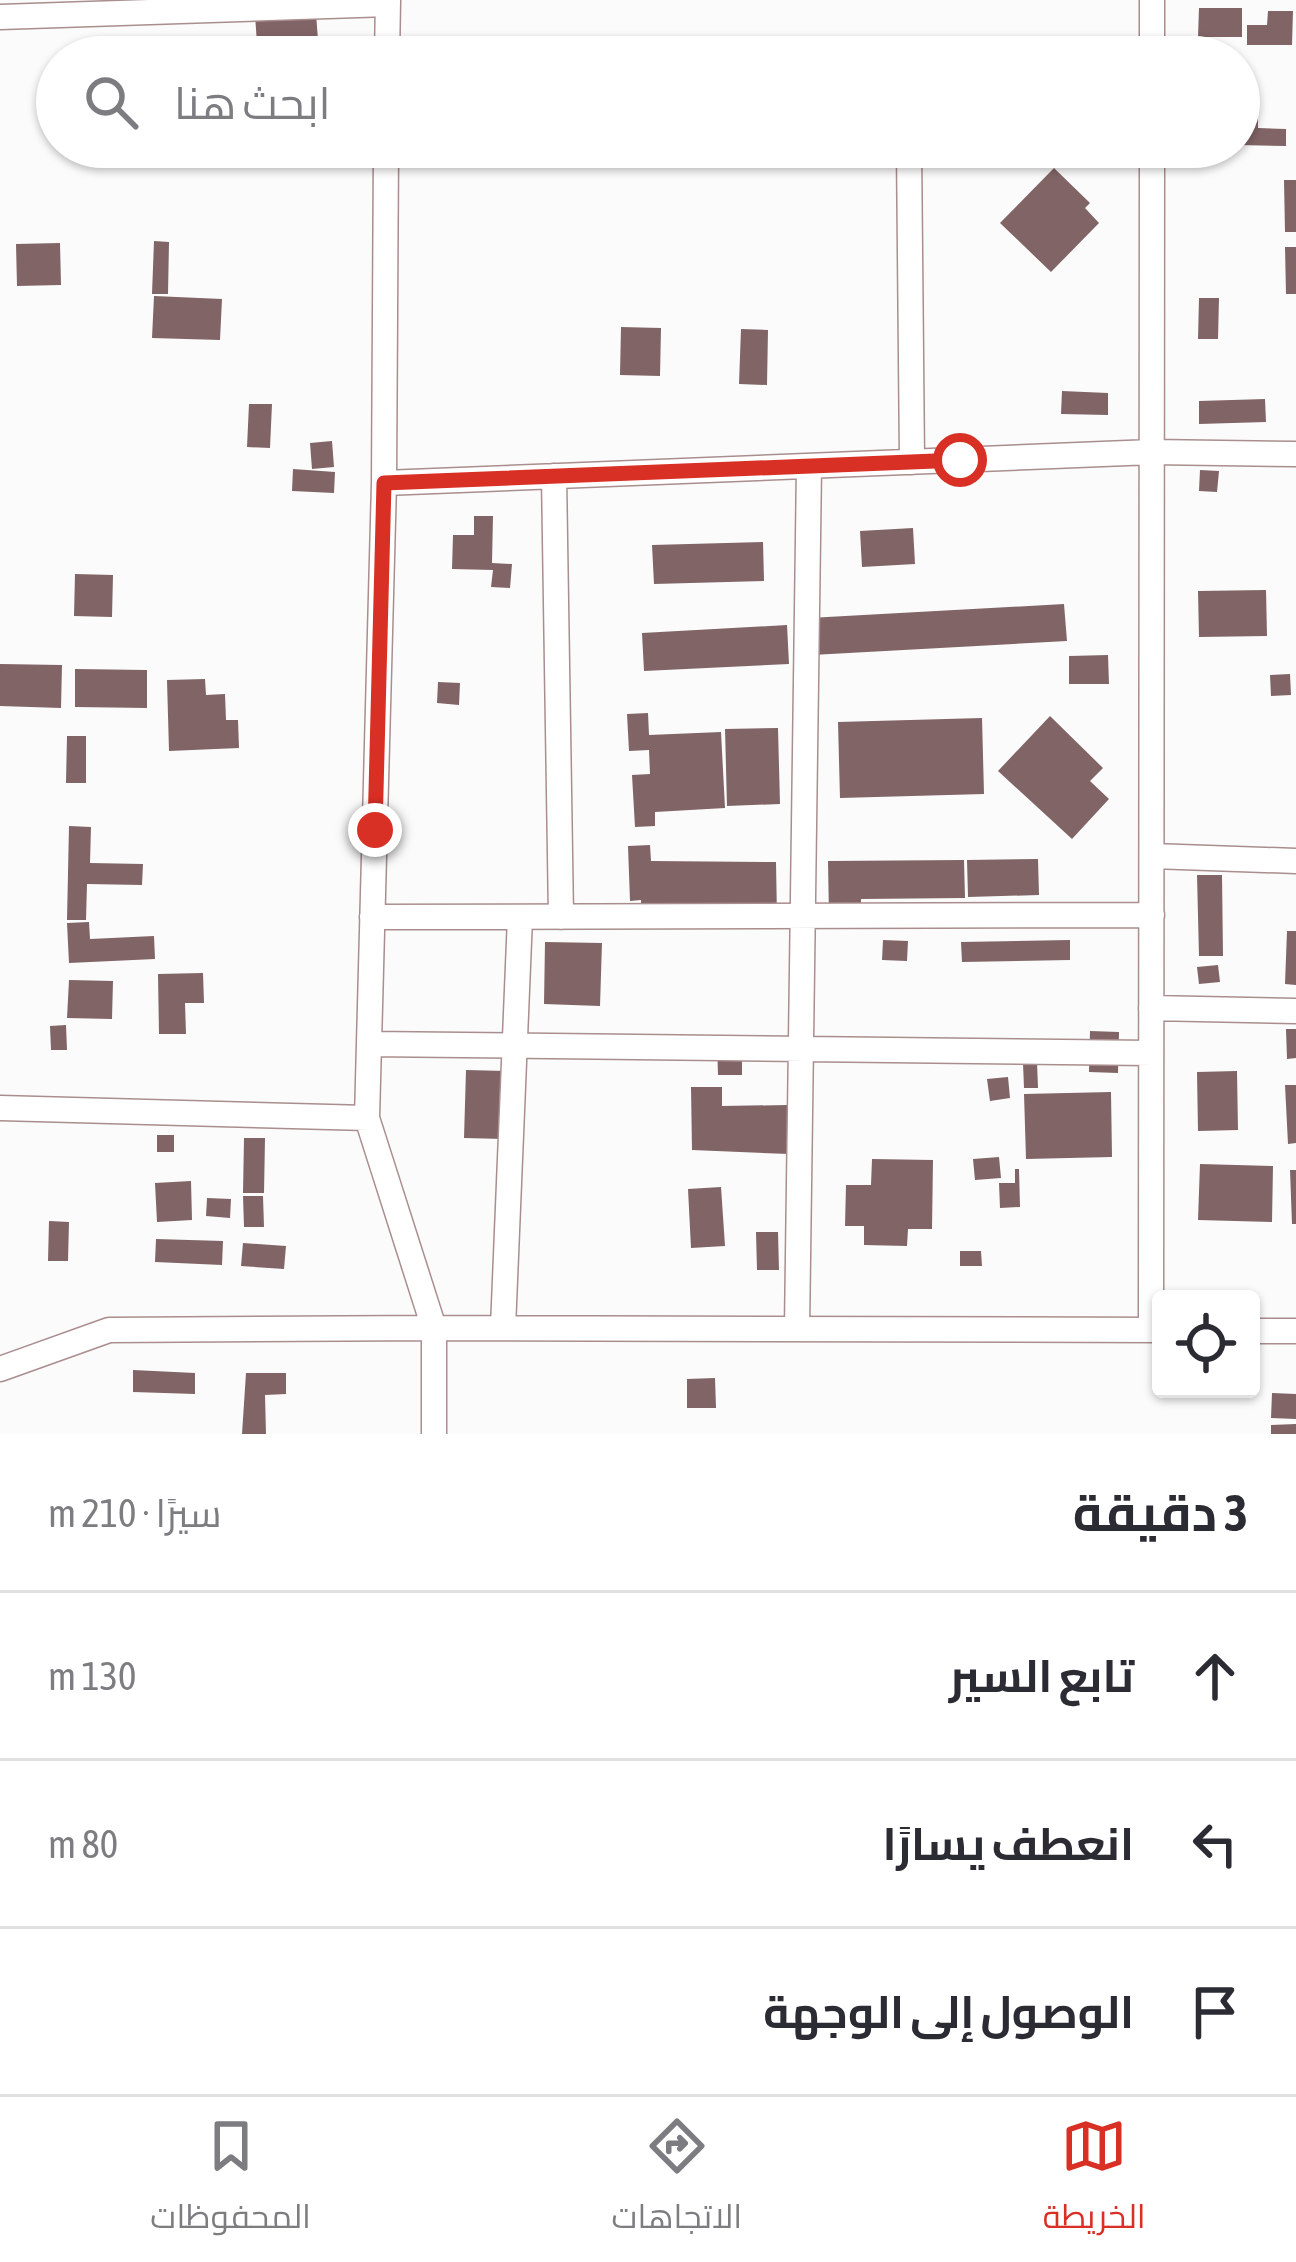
<!DOCTYPE html>
<html lang="ar">
<head>
<meta charset="utf-8">
<style>
  :root { --surface:#fff; --page:#f2f2f3; --text:#2b2b33; --muted:#7c7c81; --line:#e1e1e2; --accent:#d93025 }
  body { margin:0; font-family:"Asap Condensed",Cairo,sans-serif; background:var(--page); color:var(--text); direction:rtl }
  .controls { position:absolute; right:36px; bottom:36px; display:grid; overflow:hidden; border-radius:12px; box-shadow:0 3px 9px #0004 }
  .controls button { width:108px; height:108px; display:grid; place-items:center; padding:0; border:0; border-bottom:3px solid var(--line); background:var(--surface); color:var(--text); font:60px sans-serif }
  .stop { position:absolute; width:36px; height:36px; margin:-27px; border:9px solid #d93025; border-radius:50%; background:#fff }
  .stop.end { background:#d93025; border-color:#fff; box-shadow:0 3px 12px #0008 }
  .list { margin:0; padding:0; list-style:none }
  h2 { display:flex; justify-content:space-between; align-items:center; height:156px; margin:0; padding:0 48px; font-size:51px }
  h2 small { font-size:39px; font-weight:400; color:var(--muted) }
  .list li { display:grid; grid-template-columns:78px 1fr auto; gap:36px; align-items:center; box-sizing:border-box; height:168px; padding:0 48px; border-top:3px solid var(--line) }
  .list b { display:block; font-size:45px; white-space:nowrap }
  .list em { font-size:39px; font-style:normal; color:var(--muted) }
  .icon { flex:none; width:66px; height:66px; fill:none; stroke:currentColor; stroke-width:2; stroke-linecap:round; stroke-linejoin:round }
  .map { position:relative; flex:none; width:1296px; height:1434px; overflow:hidden; direction:ltr }
  .search { position:absolute; background:var(--surface); box-shadow:0 3px 9px #0004; left:36px; right:36px; top:36px; height:132px; display:flex; align-items:center; gap:30px; box-sizing:border-box; padding:0 42px; border-radius:66px; color:var(--muted); font-size:45px }
  .sheet { height:660px; background:var(--surface) }
  nav { display:flex; justify-content:space-around; align-items:center; box-sizing:border-box; height:168px; border-top:3px solid var(--line); background:var(--surface); font-size:33px; color:var(--muted) }
  nav a { display:grid; justify-items:center; gap:6px }
  nav .on { color:var(--accent) }
  .map>svg:first-child { display:block }
  .building { fill:#806466 }
  .lines { fill:none; stroke-linecap:round; stroke-linejoin:round }
  .minor-casing { stroke:#aa8d8e; stroke-width:27 }
  .minor { stroke:#fff; stroke-width:24 }
  .route { stroke:#d93025; stroke-width:15 }
</style>
</head>
<body>
<div class="map">
<svg width="1296" height="1434" viewBox="0 0 1296 1434">
  <rect width="100%" height="100%" fill="#fbfbfb"/>
  <path class="building" d="M 254,0 L 315,0 L 318,40 L 257,44 Z
    M 1199,8 L 1242,8 L 1242,37 L 1198,37 Z
    M 1268,11 L 1293,11 L 1292,45 L 1247,45 L 1247,25 L 1267,25 Z
    M 1239,71 L 1252,71 L 1253,93 L 1239,93 Z
    M 1239,110 L 1258,111 L 1258,128 L 1286,129 L 1286,146 L 1239,145 Z
    M 1054,168 L 1090,203 L 1085,208 L 1099,223 L 1051,272 L 1000,223 Z
    M 1284,180 L 1296,180 L 1296,232 L 1285,232 Z
    M 154,241 L 169,242 L 168,294 L 152,294 Z
    M 60,243 L 61,285 L 17,286 L 16,244 Z
    M 1285,247 L 1296,247 L 1296,294 L 1286,294 Z
    M 154,296 L 222,299 L 220,340 L 152,338 Z
    M 1199,298 L 1219,298 L 1218,339 L 1198,339 Z
    M 621,327 L 661,328 L 660,376 L 620,375 Z
    M 741,329 L 768,330 L 767,385 L 739,384 Z
    M 1062,391 L 1108,393 L 1108,415 L 1061,414 Z
    M 1265,399 L 1266,422 L 1199,424 L 1199,401 Z
    M 249,404 L 272,404 L 270,448 L 247,447 Z
    M 332,441 L 334,467 L 312,469 L 310,443 Z
    M 293,469 L 335,472 L 334,493 L 292,491 Z
    M 1200,470 L 1219,471 L 1217,492 L 1199,491 Z
    M 474,516 L 493,516 L 492,563 L 512,564 L 510,588 L 491,587 L 493,570 L 452,569 L 453,535 L 474,535 Z
    M 913,528 L 915,564 L 862,567 L 860,531 Z
    M 763,542 L 764,581 L 654,584 L 652,545 Z
    M 75,574 L 113,575 L 112,617 L 74,616 Z
    M 1266,590 L 1267,636 L 1199,637 L 1198,591 Z
    M 1064,604 L 1067,641 L 812,655 L 809,618 Z
    M 787,625 L 789,664 L 644,671 L 642,633 Z
    M 1108,655 L 1109,684 L 1069,684 L 1069,656 Z
    M 0,664 L 62,665 L 61,708 L 0,706 Z
    M 75,669 L 147,670 L 147,708 L 75,707 Z
    M 1290,674 L 1291,695 L 1271,696 L 1270,675 Z
    M 205,679 L 206,695 L 225,694 L 226,720 L 238,720 L 239,748 L 169,751 L 167,680 Z
    M 438,682 L 460,683 L 459,705 L 437,703 Z
    M 648,713 L 649,735 L 721,732 L 725,808 L 655,812 L 655,826 L 635,827 L 632,775 L 650,774 L 649,750 L 629,751 L 627,714 Z
    M 1050,716 L 1103,768 L 1090,781 L 1109,799 L 1072,839 L 998,771 Z
    M 982,718 L 984,794 L 840,798 L 838,722 Z
    M 778,728 L 780,804 L 727,806 L 725,729 Z
    M 67,736 L 86,736 L 86,783 L 66,783 Z
    M 69,826 L 91,827 L 90,863 L 143,864 L 142,885 L 87,884 L 86,920 L 67,920 Z
    M 650,845 L 651,861 L 776,862 L 777,918 L 641,921 L 641,900 L 630,901 L 628,846 Z
    M 1038,859 L 1039,895 L 968,897 L 967,860 Z
    M 964,860 L 965,898 L 861,899 L 861,917 L 829,917 L 828,861 Z
    M 1197,875 L 1222,875 L 1223,956 L 1199,956 Z
    M 89,922 L 90,939 L 154,936 L 155,959 L 69,963 L 67,923 Z
    M 1287,931 L 1296,931 L 1296,985 L 1285,984 Z
    M 883,940 L 908,941 L 907,961 L 882,960 Z
    M 1070,940 L 1070,960 L 962,962 L 961,942 Z
    M 545,942 L 602,943 L 600,1006 L 544,1004 Z
    M 1218,965 L 1220,982 L 1199,984 L 1197,967 Z
    M 203,973 L 204,1003 L 185,1003 L 186,1034 L 159,1034 L 158,974 Z
    M 69,980 L 113,981 L 112,1019 L 67,1018 Z
    M 66,1025 L 67,1050 L 51,1050 L 50,1026 Z
    M 1286,1029 L 1296,1029 L 1296,1058 L 1287,1059 Z
    M 1090,1031 L 1119,1032 L 1118,1073 L 1089,1072 Z
    M 742,1042 L 742,1075 L 718,1075 L 717,1043 Z
    M 1037,1062 L 1038,1088 L 1024,1088 L 1023,1063 Z
    M 466,1070 L 506,1071 L 504,1139 L 464,1138 Z
    M 1237,1071 L 1238,1130 L 1198,1131 L 1197,1072 Z
    M 1008,1077 L 1010,1098 L 990,1101 L 987,1079 Z
    M 1285,1085 L 1296,1085 L 1296,1143 L 1288,1144 Z
    M 691,1087 L 722,1087 L 722,1106 L 788,1105 L 789,1154 L 692,1150 Z
    M 1111,1092 L 1112,1157 L 1026,1159 L 1024,1094 Z
    M 157,1135 L 174,1135 L 174,1152 L 157,1152 Z
    M 244,1138 L 265,1138 L 264,1193 L 243,1193 Z
    M 999,1157 L 1001,1178 L 975,1180 L 973,1159 Z
    M 872,1159 L 933,1160 L 932,1229 L 908,1229 L 907,1246 L 864,1245 L 864,1226 L 845,1226 L 846,1185 L 871,1185 Z
    M 1200,1164 L 1273,1166 L 1272,1222 L 1198,1220 Z
    M 1015,1169 L 1019,1169 L 1020,1207 L 1000,1208 L 999,1183 L 1015,1183 Z
    M 1290,1170 L 1296,1170 L 1296,1224 L 1292,1224 Z
    M 191,1181 L 192,1220 L 157,1222 L 155,1183 Z
    M 721,1187 L 725,1246 L 691,1248 L 688,1189 Z
    M 243,1196 L 263,1196 L 264,1227 L 244,1227 Z
    M 207,1198 L 231,1199 L 230,1218 L 206,1216 Z
    M 49,1221 L 69,1222 L 68,1261 L 48,1261 Z
    M 756,1232 L 778,1232 L 779,1270 L 757,1270 Z
    M 156,1239 L 223,1241 L 222,1265 L 155,1262 Z
    M 243,1243 L 286,1246 L 284,1269 L 241,1266 Z
    M 960,1251 L 981,1251 L 982,1266 L 960,1266 Z
    M 133,1370 L 195,1373 L 195,1394 L 133,1392 Z
    M 246,1373 L 286,1373 L 286,1394 L 265,1395 L 266,1434 L 242,1434 Z
    M 715,1378 L 716,1408 L 687,1408 L 687,1379 Z
    M 1272,1393 L 1296,1394 L 1296,1419 L 1271,1418 Z
    M 1296,1424 L 1296,1434 L 1271,1434 L 1271,1425 Z"/>
  <g class="lines">
    <g class="minor-casing">
      <path id="minor" d="M 0,17 L 388,4
        M 387,57 L 388,0
        M 1152,57 L 1152,0
        M 909,147 L 912,462
        M 554,476 L 561,917
        M 384,483 L 1152,452 L 1296,454
        M 1152,856 L 1296,861
        M 372,917 L 1152,915
        M 1151,1008 L 1296,1011
        M 369,1044 L 1151,1053
        M 0,1108 L 367,1118
        M 503,1328 L 520,917
        M 797,1329 L 809,466
        M 1151,1330 L 1152,147
        M 1251,1331 L 1296,1331
        M 0,1369 L 109,1330 L 434,1328 L 367,1118 L 384,483 L 386,147
        M 434,1434 L 434,1328 L 1161,1330"/>
    </g>
    <use href="#minor" class="minor"/>
  </g>
  <g class="lines">
    <path class="route" d="M 375,830 L 384,483 L 960,460"/>
  </g>
</svg>
<div class="controls">
<button><svg class="icon" aria-label="locate" viewBox="0 0 24 24"><circle cx="12" cy="12" r="6"/><path d="M12 2v4M12 18v4M2 12h4M18 12h4"/></svg></button>
</div>
<div class="stop" style="left:960px;top:460px"></div>
<div class="stop end" style="left:375px;top:830px"></div>
<div class="search"><svg class="icon" aria-label="search" viewBox="0 0 24 24"><circle cx="10" cy="10" r="6"/><path d="M15 15l6 6"/></svg>ابحث هنا</div>
</div>
<section class="sheet">
<h2>3 دقيقة<small>سيرًا · 210 m</small></h2>
<ul class="list">
<li><svg class="icon" aria-label="ahead" viewBox="0 0 24 24"><path d="M12 20V5M6 11l6-6 6 6"/></svg><div><b>تابع السير</b></div><em>130 m</em></li>
<li><svg class="icon" aria-label="left" viewBox="0 0 24 24"><path d="M17 20v-9H6M10 6l-5 5 5 5"/></svg><div><b>انعطف يسارًا</b></div><em>80 m</em></li>
<li><svg class="icon" aria-label="arrive" viewBox="0 0 24 24"><path d="M6 21V4h12l-3 4 3 4H6"/></svg><div><b>الوصول إلى الوجهة</b></div></li>
</ul>
</section>
<nav>
<a class="on"><svg class="icon" aria-label="map" viewBox="0 0 24 24"><path d="M3 6l6-2 6 2 6-2v14l-6 2-6-2-6 2zM9 4v14M15 6v14"/></svg>الخريطة</a>
<a><svg class="icon" aria-label="directions" viewBox="0 0 24 24"><path d="M12 3l9 9-9 9-9-9zM9 14v-3h6M13 9l2 2-2 2"/></svg>الاتجاهات</a>
<a><svg class="icon" aria-label="saved" viewBox="0 0 24 24"><path d="M7 4h10v16l-5-4-5 4z"/></svg>المحفوظات</a>
</nav>
</body>
</html>
